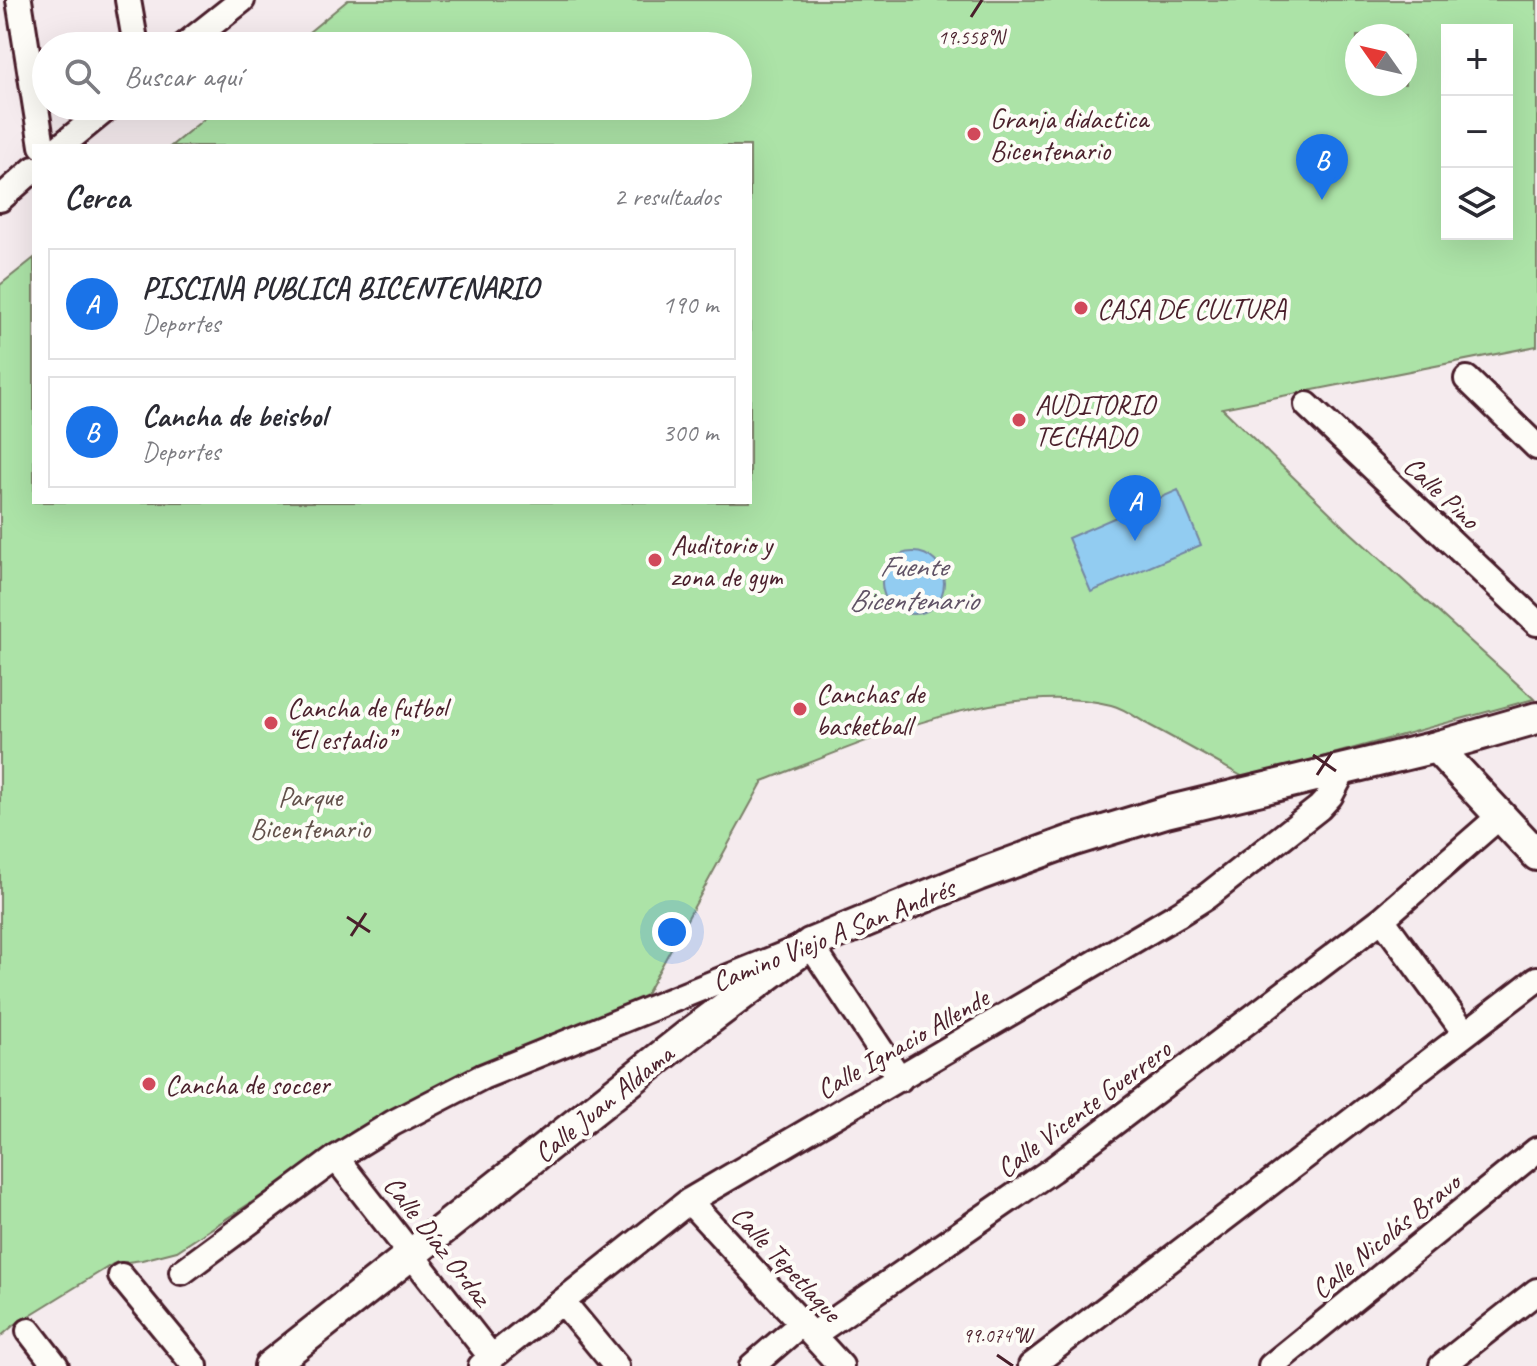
<!DOCTYPE html>
<html lang="es">
<head>
<meta charset="utf-8">
<style>
  :root { --surface:#fff; --page:#f2f2f3; --text:#2b2b33; --muted:#7c7c81; --line:#e1e1e2; --accent:#1a73e8 }
  body { margin:0; font-family:Caveat,sans-serif; background:var(--page); color:var(--text) }
  .controls { position:absolute; right:24px; top:24px; display:grid; overflow:hidden; border-radius:0px; box-shadow:0 8px 32px #0002 }
  .controls button { width:72px; height:72px; display:grid; place-items:center; padding:0; border:0; border-bottom:2px solid var(--line); background:var(--surface); color:var(--text); font:40px sans-serif }
  .compass { position:absolute; left:1345px; top:24px; width:72px; height:72px; border-radius:50%; background:var(--surface); box-shadow:0 8px 32px #0002; rotate:304deg }
  .you { position:absolute; left:672px; top:932px; width:28px; height:28px; margin:-20px; border:6px solid #fff; border-radius:50%; background:#1a73e8; box-shadow:0 0 0 12px #1a73e833 }
  .badge { display:grid; place-items:center; width:52px; height:52px; border-radius:50%; background:var(--accent); color:#fff; font-size:26px; font-weight:700 }
  .pin { position:absolute; translate:-50% -66px; filter:drop-shadow(0 2px 4px #0008) }
  .pin::after { content:''; position:absolute; top:42px; width:28px; height:24px; background:inherit; clip-path:polygon(0 0,100% 0,50% 100%) }
  .list { margin:0; padding:0; list-style:none }
  h2 { display:flex; justify-content:space-between; align-items:center; height:104px; margin:0; padding:0 32px; font-size:34px }
  h2 small { font-size:26px; font-weight:400; color:var(--muted) }
  .list li { display:grid; grid-template-columns:52px 1fr auto; gap:24px; align-items:center; box-sizing:border-box; height:112px; margin:0 16px 16px; padding:0 16px; border:2px solid var(--line); border-radius:0px }
  .list b { display:block; font-size:30px; white-space:nowrap }
  .list p { margin:0; font-size:26px; white-space:nowrap; color:var(--muted) }
  .list em { font-size:26px; font-style:normal; color:var(--muted) }
  .icon { flex:none; width:44px; height:44px; fill:none; stroke:currentColor; stroke-width:2; stroke-linecap:round; stroke-linejoin:round }
  .map { position:relative; flex:none; width:1537px; height:1366px; overflow:hidden }
  .search { position:absolute; background:var(--surface); box-shadow:0 8px 32px #0002; left:32px; top:32px; width:720px; height:88px; display:flex; align-items:center; gap:20px; box-sizing:border-box; padding:0 28px; border-radius:44px; color:var(--muted); font-size:30px }
  .panel { position:absolute; background:var(--surface); box-shadow:0 8px 32px #0002; left:32px; top:144px; width:720px; height:360px; border-radius:0px }
  .map>svg:first-child { display:block }
  .green { fill:#ace3a7; stroke:#7b8169; stroke-width:2; fill-rule:evenodd }
  .water { fill:#92ccf1; stroke:#7587a2; stroke-width:2 }
  .lines { fill:none; stroke-linecap:round; stroke-linejoin:round }
  .minor-casing { stroke:#4a1f2b; stroke-width:30 }
  .tertiary-casing { stroke:#4a1f2b; stroke-width:36 }
  .minor { stroke:#fdfcf7; stroke-width:24 }
  .tertiary { stroke:#fdfcf7; stroke-width:30 }
  .ticks { fill:none; stroke:#4a1f2b; stroke-width:3 }
  .poi-dot { fill:#d1495b; stroke:#fdfcf7; stroke-width:3 }
  .labels { text-anchor:middle; stroke-width:8; stroke-linejoin:round; paint-order:stroke }
  .poi-label { font-size:28px; fill:#4a1f2b; stroke:#fdfcf7; text-anchor:start }
  .street-label { font-size:28px; fill:#4a1f2b; stroke:#fdfcf7 }
  .park-label { font-size:28px; fill:#62504a; stroke:#fdfcf7 }
  .water-label { font-size:30px; font-style:italic; fill:#605366; stroke:#fdfcf7 }
  .ticks-label { font-size:20px; text-anchor:middle; fill:#4a1f2b; stroke:#fdfcf7; stroke-width:8; stroke-linejoin:round; paint-order:stroke }
</style>
</head>
<body>
<div class="map">
<svg width="1537" height="1366" viewBox="0 0 1537 1366">
  <rect width="100%" height="100%" fill="#f5ebee"/>
  <filter id="ink" filterUnits="userSpaceOnUse"><feTurbulence type="fractalNoise" baseFrequency=".0125" numOctaves="2"/><feDisplacementMap in="SourceGraphic" scale="16" xChannelSelector="R" yChannelSelector="G"/><feConvolveMatrix kernelMatrix="1 2 1 2 8 2 1 2 1" color-interpolation-filters="sRGB"/></filter>
  <g filter="url(#ink)">
    <path class="green" d="M 348,0 L 1537,0 L 1537,346 L 1222,408 L 1350,532 L 1534,699 L 1245,778 C 1213,760 1181,742 1149,725 C 1137,718 1124,708 1111,705 C 1002,678 863,743 763,781 L 644,998 L 353,1136 L 177,1251 L 142,1260 L 113,1264 L 14,1325 L 0,1337 L 0,285 L 34,258 L 34,502 L 750,502 L 750,146 L 171,146 L 220,106 L 738,106 L 738,46 L 292,46 ZM 1447,30 L 1507,30 L 1507,234 L 1447,234 ZM 1357,36 L 1405,36 L 1405,84 L 1357,84 Z"/>
    <path class="water" d="M 1178,490 L 1201,545 L 1091,592 L 1068,538 Z
      M882 583a31 31 0 1 1 62 0a31 31 0 1 1-62 0Z"/>
    <g class="lines">
      <g class="minor-casing">
        <path id="minor" d="M 19,0 L 42,146
          M 128,0 L 136,46
          M 184,46 L 242,0
          M 61,146 L 110,106
          M 0,199 L 34,169
          M 1467,379 L 1537,447
          M 1307,405 L 1537,623
          M 1382,919 L 1465,1033
          M 336,1158 L 492,1358
          M 689,1201 L 841,1366
          M 182,1272 L 336,1158 L 393,1123 L 482,1077 L 810,944 L 900,1079
          M 121,1276 L 195,1366
          M 563,1302 L 616,1366
          M 29,1331 L 56,1366
          M 813,1335 L 1052,1170 L 1382,919 L 1500,816
          M 481,1366 L 689,1201 L 1177,915 L 1207,896 L 1319,808 L 1330,796 L 1345,768
          M 752,1366 L 802,1323
          M 1031,1366 L 1537,979
          M 1271,1366 L 1537,1150
          M 1442,1366 L 1537,1291"/>
      </g>
      <g class="tertiary-casing">
        <path id="tertiary" d="M 1436,747 L 1537,855
          M 270,1366 L 692,1032 L 810,944 L 978,875 L 1071,841 L 1166,812 L 1436,747 L 1537,718"/>
      </g>
      <use href="#minor" class="minor"/>
      <use href="#tertiary" class="tertiary"/>
    </g>
  </g>
  <path class="ticks" d="M 971,17 L 982,0M 1313,755 L 1336,771M 1317,775 L 1332,752M 347,917 L 370,932M 351,936 L 366,913M 997,1355 L 1013,1366"/>
  <g class="poi-dot">
    <circle cx="974" cy="134" r="8"/>
    <circle cx="1081" cy="308" r="8"/>
    <circle cx="1019" cy="420" r="8"/>
    <circle cx="655" cy="560" r="8"/>
    <circle cx="800" cy="709" r="8"/>
    <circle cx="271" cy="723" r="8"/>
    <circle cx="149" cy="1084" r="8"/>
  </g>
  <g class="labels">
    <g class="poi-label">
      <text x="990" y="128">Granja didactica<tspan x="990" dy="32">Bicentenario</tspan></text>
      <text x="1097" y="318">CASA DE CULTURA</text>
      <text x="1035" y="414">AUDITORIO<tspan x="1035" dy="32">TECHADO</tspan></text>
      <text x="671" y="554">Auditorio y<tspan x="671" dy="32">zona de gym</tspan></text>
      <text x="816" y="703">Canchas de<tspan x="816" dy="32">basketball</tspan></text>
      <text x="287" y="717">Cancha de futbol<tspan x="287" dy="32">“El estadio”</tspan></text>
      <text x="165" y="1094">Cancha de soccer</text>
    </g>
    <g class="street-label">
      <text transform="translate(1442 492) rotate(43)" y="10">Calle Pino</text>
      <text transform="translate(833 934) rotate(-22)" y="10">Camino Viejo A San Andrés</text>
      <text transform="translate(902 1043) rotate(-30)" y="10">Calle Ignacio Allende</text>
      <text transform="translate(603 1103) rotate(-39)" y="10">Calle Juan Aldama</text>
      <text transform="translate(1083 1108) rotate(-37)" y="10">Calle Vicente Guerrero</text>
      <text transform="translate(1385 1235) rotate(-39)" y="10">Calle Nicolás Bravo</text>
      <text transform="translate(438 1240) rotate(52)" y="10">Calle Díaz Ordaz</text>
      <text transform="translate(787 1263) rotate(47)" y="10">Calle Tepetlaque</text>
    </g>
    <g class="park-label">
      <text x="310" y="806">Parque<tspan x="310" dy="32">Bicentenario</tspan></text>
    </g>
    <g class="water-label">
      <text x="913" y="576">Fuente<tspan x="913" dy="34">Bicentenario</tspan></text>
    </g>
  </g>
  <g class="ticks-label">
    <text x="971" y="44">19.558°N</text>
    <text x="997" y="1342">99.074°W</text>
  </g>
</svg>
<div class="controls">
<button>+</button>
<button>−</button>
<button><svg class="icon" aria-label="layers" viewBox="0 0 24 24"><path d="M12 4l9 5-9 5-9-5zM3 14l9 5 9-5"/></svg></button>
</div>
<svg class="compass" viewBox="-18 -18 36 36"><path d="M0-13l5 13h-10z" fill="#e53935"/><path d="M0 13l5-13h-10z" fill="#7c7c81"/></svg>
<div class="you"></div>
<div class="pin badge" style="left:1135px;top:541px">A</div>
<div class="pin badge" style="left:1322px;top:200px">B</div>
<div class="search"><svg class="icon" aria-label="search" viewBox="0 0 24 24"><circle cx="10" cy="10" r="6"/><path d="M15 15l6 6"/></svg>Buscar aquí</div>
<section class="panel">
<h2>Cerca<small>2 resultados</small></h2>
<ul class="list">
<li><span class="badge">A</span><div><b>PISCINA PUBLICA BICENTENARIO</b><p>Deportes</p></div><em>190 m</em></li>
<li><span class="badge">B</span><div><b>Cancha de beisbol</b><p>Deportes</p></div><em>300 m</em></li>
</ul>
</section>
</div>
</body>
</html>
